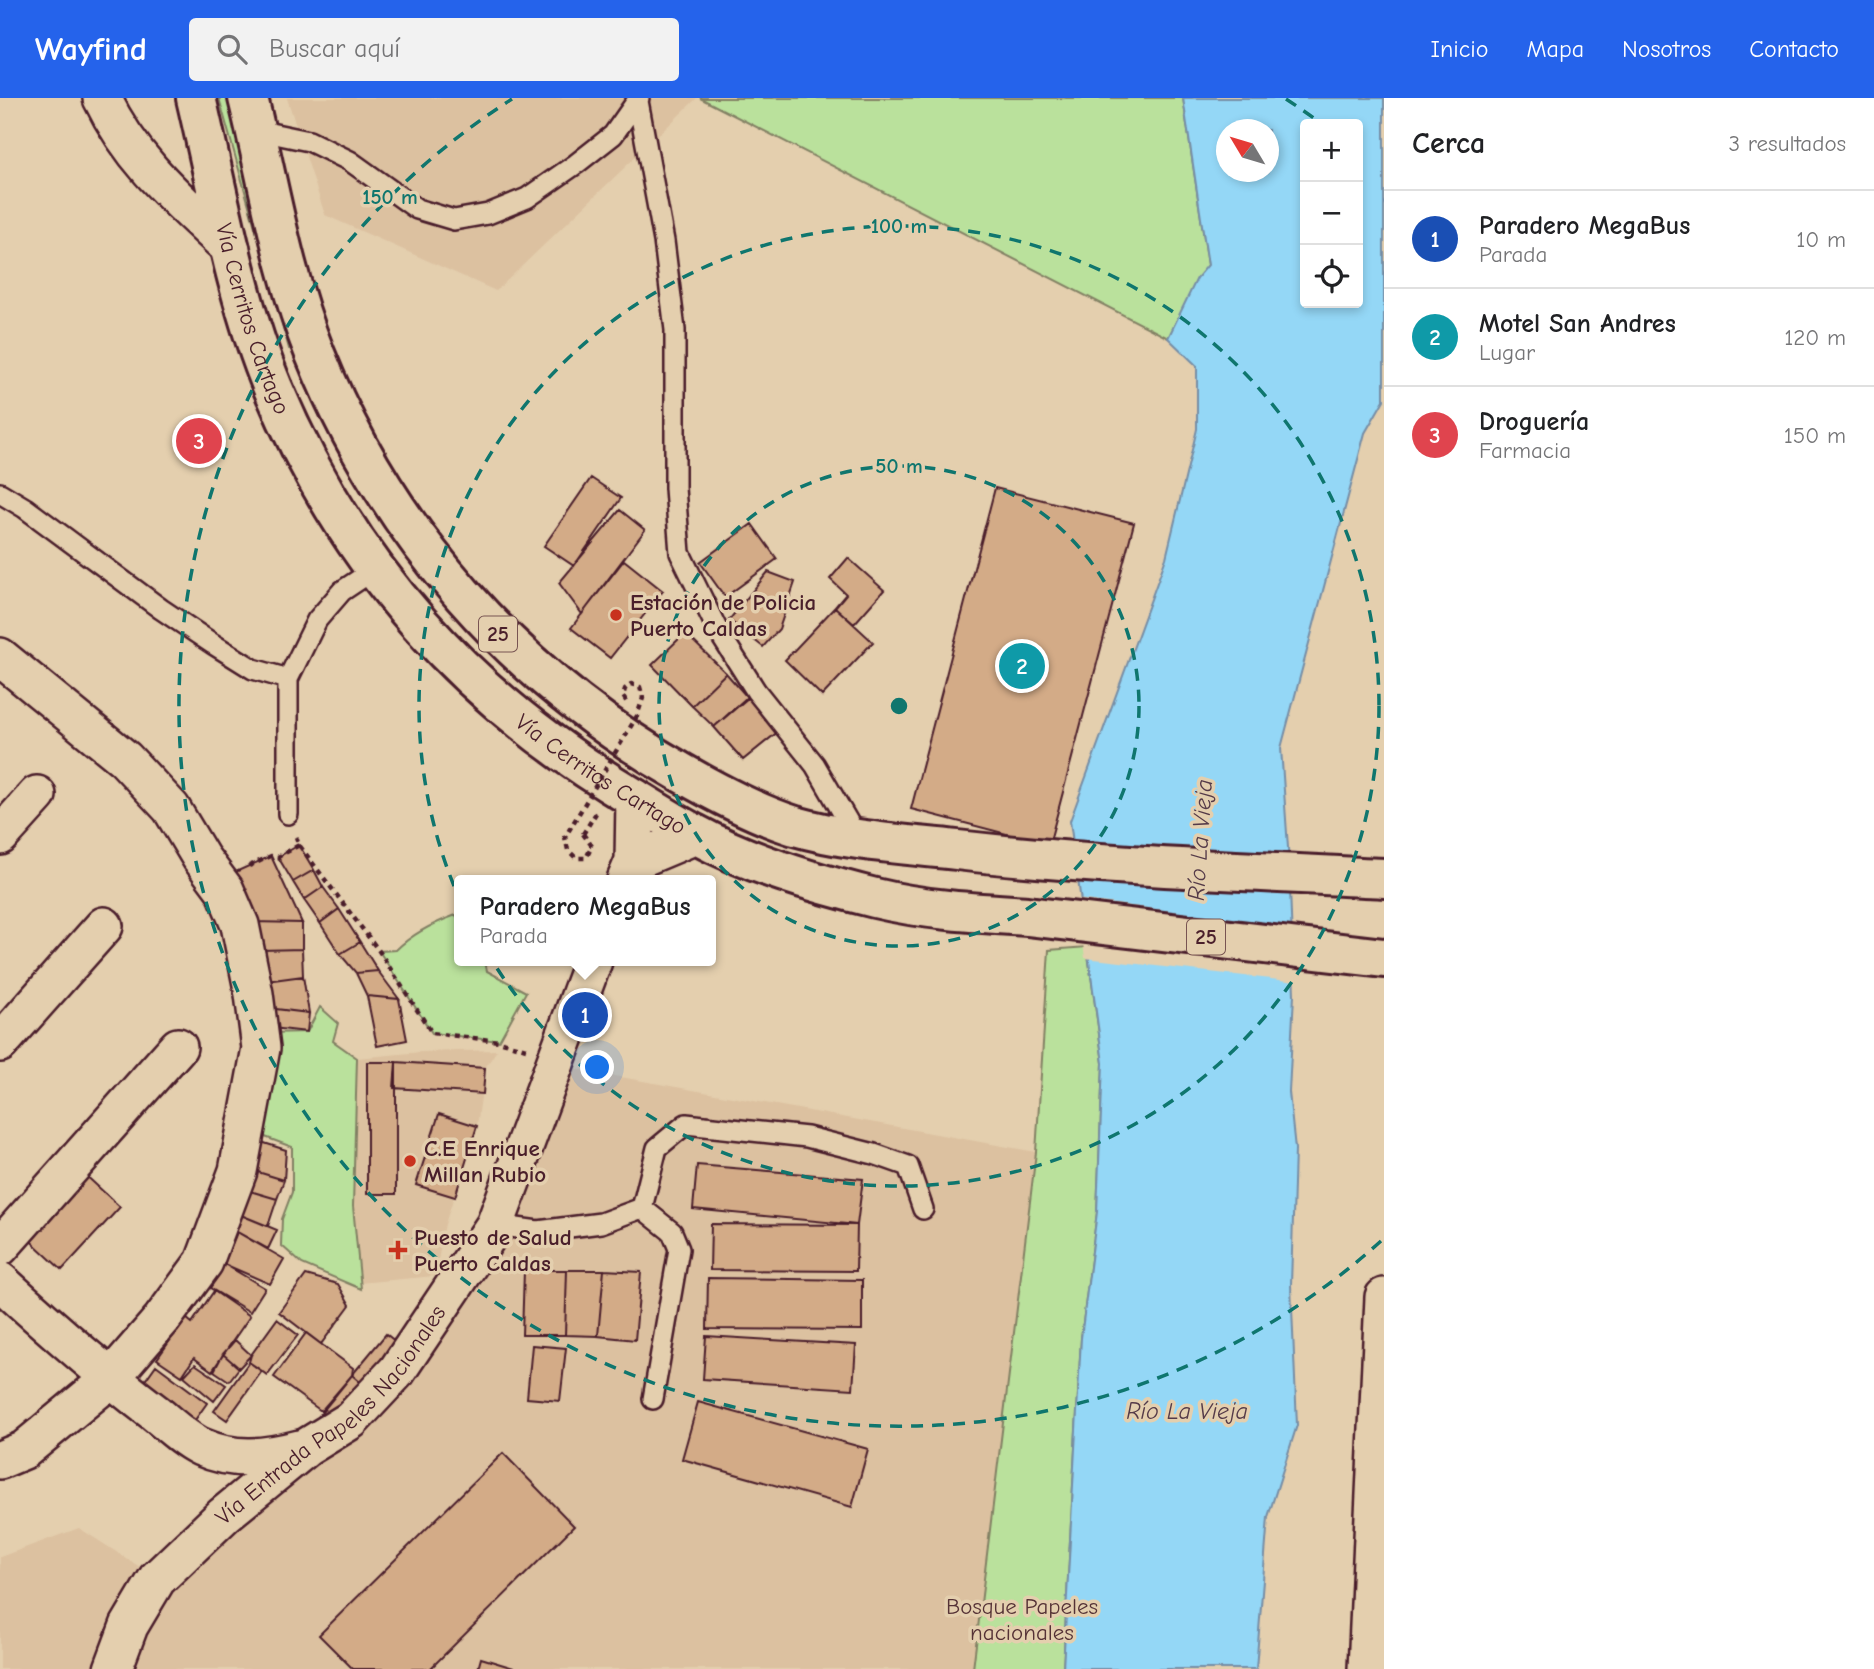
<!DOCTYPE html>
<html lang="es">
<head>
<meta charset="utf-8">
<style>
  :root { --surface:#fff; --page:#f2f2f2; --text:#202124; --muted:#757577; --line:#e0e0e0; --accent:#2563eb }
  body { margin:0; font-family:"Comic Neue",sans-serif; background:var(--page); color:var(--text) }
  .controls { position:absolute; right:21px; top:21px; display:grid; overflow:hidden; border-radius:7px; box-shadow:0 4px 10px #0003 }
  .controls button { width:63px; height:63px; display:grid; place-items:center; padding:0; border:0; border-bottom:2px solid var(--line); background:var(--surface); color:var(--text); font:35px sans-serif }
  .compass { position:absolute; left:1216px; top:21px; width:63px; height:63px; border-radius:50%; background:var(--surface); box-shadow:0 4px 10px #0003; rotate:308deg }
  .you { position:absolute; left:598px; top:970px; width:24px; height:24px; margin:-18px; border:5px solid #fff; border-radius:50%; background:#1a73e8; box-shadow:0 0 0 10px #1a73e833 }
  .badge { display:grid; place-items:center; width:46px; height:46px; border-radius:50%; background:var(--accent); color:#fff; font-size:23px; font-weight:700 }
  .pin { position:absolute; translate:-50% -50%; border:4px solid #fff; box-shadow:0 2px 7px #0006 }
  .popup { position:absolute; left:454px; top:777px; width:262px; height:91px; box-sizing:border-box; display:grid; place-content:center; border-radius:7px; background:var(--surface); filter:drop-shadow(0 2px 5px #0005); font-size:23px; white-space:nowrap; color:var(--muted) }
  .popup b { font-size:26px; color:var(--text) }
  .popup::after { content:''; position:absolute; left:50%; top:100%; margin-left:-14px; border:14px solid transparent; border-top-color:var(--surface) }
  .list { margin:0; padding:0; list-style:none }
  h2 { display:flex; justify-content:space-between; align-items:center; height:91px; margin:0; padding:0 28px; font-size:30px }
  h2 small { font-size:23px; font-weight:400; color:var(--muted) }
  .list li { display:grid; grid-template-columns:46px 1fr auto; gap:21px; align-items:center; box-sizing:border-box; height:98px; padding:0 28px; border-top:2px solid var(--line) }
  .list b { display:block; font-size:26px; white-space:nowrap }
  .list p { margin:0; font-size:23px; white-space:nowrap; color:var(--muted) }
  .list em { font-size:23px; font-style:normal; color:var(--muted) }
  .icon { flex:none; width:38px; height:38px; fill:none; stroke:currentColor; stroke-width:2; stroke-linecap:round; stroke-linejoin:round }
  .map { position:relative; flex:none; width:1384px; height:1571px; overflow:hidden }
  header { display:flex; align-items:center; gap:42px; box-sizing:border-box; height:98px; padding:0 35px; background:var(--accent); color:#fff }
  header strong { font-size:33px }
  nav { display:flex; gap:38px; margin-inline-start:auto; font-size:24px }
  .search { width:490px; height:63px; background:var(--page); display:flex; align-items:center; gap:18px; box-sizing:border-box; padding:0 24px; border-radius:7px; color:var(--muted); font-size:26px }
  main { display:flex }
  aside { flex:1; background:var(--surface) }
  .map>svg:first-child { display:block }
  .built { fill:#dcc1a0 }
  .green { fill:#bae19c; stroke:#828064; stroke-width:2 }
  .water { fill:#94d7f6; stroke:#768da5; stroke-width:2; fill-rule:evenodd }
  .pier { fill:#e4cfae }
  .building { fill:#d3ab87; stroke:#4a1f2b; stroke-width:2 }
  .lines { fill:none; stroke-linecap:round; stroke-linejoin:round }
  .lane-casing { stroke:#4a1f2b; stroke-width:24 }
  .street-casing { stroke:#4a1f2b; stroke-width:42 }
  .highway-casing { stroke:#4a1f2b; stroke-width:44 }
  .path { stroke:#4a1f2b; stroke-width:4.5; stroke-dasharray:5 5; stroke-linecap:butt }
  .lane { stroke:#e4cfae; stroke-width:19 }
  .street { stroke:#e4cfae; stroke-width:37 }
  .highway { stroke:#e4cfae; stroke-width:38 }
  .path-bridge { stroke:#4a1f2b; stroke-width:4.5; stroke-dasharray:5 5; stroke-linecap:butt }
  .ring { fill:none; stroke:#0f766e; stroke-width:3.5; stroke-dasharray:12 9 }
  .poi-dot { fill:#c8321e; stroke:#e4cfae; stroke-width:2.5 }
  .labels { text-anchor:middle; stroke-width:7; stroke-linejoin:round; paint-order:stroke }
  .shield { fill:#e4cfae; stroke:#785452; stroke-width:2 }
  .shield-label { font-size:21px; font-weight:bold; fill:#4a1f2b }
  .street-label { font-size:23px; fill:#4a1f2b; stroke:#e4cfae }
  .poi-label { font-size:23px; font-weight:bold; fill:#4a1f2b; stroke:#e4cfae; text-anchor:start }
  .park-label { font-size:23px; fill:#553236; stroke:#e4cfae }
  .water-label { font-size:24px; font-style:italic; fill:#553b49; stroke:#e4cfae }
  .centre { fill:#0f766e; stroke:#e4cfae; stroke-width:3.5 }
  .ring-label { font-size:21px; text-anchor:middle; font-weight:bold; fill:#0f766e; stroke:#e4cfae; stroke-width:7; stroke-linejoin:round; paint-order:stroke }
</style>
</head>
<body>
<header>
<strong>Wayfind</strong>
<div class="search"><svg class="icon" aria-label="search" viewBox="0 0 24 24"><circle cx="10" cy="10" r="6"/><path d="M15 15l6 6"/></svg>Buscar aquí</div>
<nav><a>Inicio</a><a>Mapa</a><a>Nosotros</a><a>Contacto</a></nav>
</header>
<main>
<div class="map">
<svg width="1384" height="1571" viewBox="0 0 1384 1571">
  <rect width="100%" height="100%" fill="#e4cfae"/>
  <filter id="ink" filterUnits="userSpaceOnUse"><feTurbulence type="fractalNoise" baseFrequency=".0143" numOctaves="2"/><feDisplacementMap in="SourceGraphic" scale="14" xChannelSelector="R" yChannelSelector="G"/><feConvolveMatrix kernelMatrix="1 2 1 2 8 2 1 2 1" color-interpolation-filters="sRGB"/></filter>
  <g filter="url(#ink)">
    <path class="built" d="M 287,0 L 697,0 L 496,193 L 325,117 Z
      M 497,952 L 485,970 L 477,1028 L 445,1126 L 435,1178 L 359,1185 L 353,1108 L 357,960 L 421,954 Z
      M 557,961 L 576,971 L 1036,1054 L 973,1571 L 0,1571 L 0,1459 L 79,1430 L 157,1480 L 307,1349 L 495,1127 Z"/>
    <path class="green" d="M 219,0 L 227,0 L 283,189 L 305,249 L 289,251 Z
      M 700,0 L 1183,0 L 1208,167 L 1168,240 Z
      M 456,817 L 459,821 L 459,863 L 485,863 L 487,873 L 526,894 L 499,943 L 432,935 L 379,853 L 396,852 C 412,836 434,825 456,817 Z
      M 1087,849 L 1103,965 L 1097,1114 L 1081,1240 L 1063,1571 L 973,1571 L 1036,1054 L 1049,852 Z
      M 320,909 L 338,925 L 333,943 L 357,960 L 353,1108 L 361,1191 L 302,1166 L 281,1147 L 282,1121 L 292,1094 L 292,1049 L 257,1036 L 267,935 L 307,934 Z"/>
    <path class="water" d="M 1183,0 L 1384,0 L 1384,302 L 1365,335 L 1281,650 L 1289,764 L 1294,897 L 1289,994 L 1295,1051 L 1291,1187 L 1297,1327 L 1268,1419 L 1256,1571 L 1063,1571 L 1081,1240 L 1097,1114 L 1103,965 L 1070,723 L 1166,460 L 1197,331 L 1197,268 L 1168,240 L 1197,180 L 1208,167 ZM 1305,26 L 1358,26 L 1358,205 L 1305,205 ZM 1226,32 L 1268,32 L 1268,74 L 1226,74 Z"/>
    <path class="pier" d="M 1077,801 L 1295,829 L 1297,884 L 1085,860 Z"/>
    <path class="building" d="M 591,380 L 621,400 L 574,468 L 544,448 Z
      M 995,390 L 1134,425 L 1049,747 L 911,711 Z
      M 620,412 L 645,432 L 582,516 L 559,485 Z
      M 752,426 L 777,461 L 725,499 L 700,464 Z
      M 848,460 L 884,492 L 854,526 L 835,509 L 846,496 L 830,481 Z
      M 624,462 L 663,493 L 610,560 L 571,530 Z
      M 768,474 L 795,484 L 779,531 L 763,549 L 729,522 Z
      M 835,509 L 873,544 L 822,598 L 785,562 Z
      M 685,535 L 726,575 L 692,608 L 652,567 Z
      M 726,575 L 747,599 L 714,629 L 692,608 Z
      M 756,593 L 784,629 L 743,662 L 714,629 Z
      M 299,747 L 314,772 L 293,784 L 278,759 Z
      M 271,758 L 302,825 L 252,824 L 231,776 Z
      M 314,772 L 323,789 L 304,802 L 293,784 Z
      M 323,789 L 339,811 L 320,825 L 304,802 Z
      M 339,811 L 360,844 L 340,856 L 320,825 Z
      M 252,824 L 302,825 L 302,851 L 260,852 Z
      M 360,844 L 378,873 L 356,875 L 340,856 Z
      M 302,851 L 303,878 L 266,883 L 260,852 Z
      M 378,873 L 399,901 L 367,898 L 356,875 Z
      M 303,878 L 309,915 L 268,910 L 266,883 Z
      M 367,898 L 399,901 L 407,942 L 377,948 Z
      M 268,910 L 309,915 L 307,934 L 272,930 Z
      M 367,964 L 396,964 L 396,1096 L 367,1096 Z
      M 396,964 L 485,970 L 483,996 L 394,990 Z
      M 439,1016 L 477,1028 L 455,1099 L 416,1087 Z
      M 255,1042 L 286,1052 L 284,1082 L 248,1071 Z
      M 697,1067 L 863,1081 L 857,1127 L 693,1111 Z
      M 248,1071 L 284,1082 L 277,1101 L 243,1091 Z
      M 81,1073 L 120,1109 L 62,1172 L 23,1136 Z
      M 243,1091 L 277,1101 L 268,1128 L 236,1115 Z
      M 236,1115 L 277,1132 L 268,1151 L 237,1134 Z
      M 711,1126 L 857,1127 L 856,1173 L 710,1172 Z
      M 237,1134 L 284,1161 L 270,1186 L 224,1166 Z
      M 224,1166 L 265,1190 L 250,1214 L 210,1190 Z
      M 524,1172 L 567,1172 L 565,1237 L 522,1237 Z
      M 567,1172 L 604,1172 L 598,1238 L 565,1237 Z
      M 604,1172 L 641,1174 L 635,1242 L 598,1238 Z
      M 306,1177 L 338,1186 L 350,1207 L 321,1246 L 279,1214 Z
      M 708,1180 L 862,1182 L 862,1232 L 707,1231 Z
      M 214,1193 L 250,1218 L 212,1273 L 194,1260 L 182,1278 L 157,1261 L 186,1220 L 192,1225 Z
      M 277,1221 L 298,1237 L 267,1277 L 249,1264 L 251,1257 Z
      M 306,1235 L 353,1270 L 352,1277 L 321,1313 L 274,1279 Z
      M 386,1236 L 401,1248 L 367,1290 L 352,1277 Z
      M 706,1238 L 856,1247 L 853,1291 L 703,1281 Z
      M 235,1242 L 251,1257 L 239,1270 L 223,1256 Z
      M 532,1247 L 566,1250 L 560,1303 L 527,1300 Z
      M 223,1256 L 239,1270 L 229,1283 L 214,1273 Z
      M 249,1264 L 262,1273 L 227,1322 L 214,1313 Z
      M 195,1266 L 226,1287 L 214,1303 L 184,1278 Z
      M 156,1267 L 207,1305 L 190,1329 L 139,1291 Z
      M 352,1277 L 367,1290 L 333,1330 L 318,1319 Z
      M 698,1304 L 868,1351 L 852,1409 L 682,1361 Z
      M 503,1355 L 574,1428 L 430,1571 L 353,1571 L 319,1537 Z
      M 481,1560 L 517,1571 L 478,1571 Z"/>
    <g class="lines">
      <g class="lane-casing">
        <path id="lane" d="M 638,3 L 664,143 L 675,232 L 675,390 L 680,455 L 718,533 L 756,593 L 815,667 L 858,741
          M 256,32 L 309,43 L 350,63 L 417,111 L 454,122 L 488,116 L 527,100 L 576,66 L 613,37 L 639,0
          M 0,395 L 25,410 L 161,511 L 213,546 L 253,571 L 288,581
          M 288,716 L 288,581 L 317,522 L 342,493 L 375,471
          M 642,1110 L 672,1134 L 679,1151 L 653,1301
          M 495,1127 L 538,1133 L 601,1125 L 642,1110 L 657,1050 L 686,1026 L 807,1039 L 874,1056 L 908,1068 L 923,1111"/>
      </g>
      <g class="street-casing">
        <g id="street">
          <path d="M 102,0 C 133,65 180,103 231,151"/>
          <path d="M 0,559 L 125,661 L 171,710 L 201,760 L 225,792 L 240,827 L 254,896 L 261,950 L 238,1073 L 204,1164 L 162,1221 L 110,1281 L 24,1352 L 0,1362"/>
          <path d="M 0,738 L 37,697"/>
          <path d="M 634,763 L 696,737"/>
          <path d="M 626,782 L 634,763 L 635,700"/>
          <path d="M 0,945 L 104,828"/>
          <path d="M 0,1149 L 178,949"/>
          <path d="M 0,1183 C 50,1229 100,1273 154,1314 C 169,1326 184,1341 201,1349 C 235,1364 266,1360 300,1351"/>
          <path id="s1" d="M 113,1571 L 129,1528 L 157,1481 L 224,1417 L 307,1349 L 351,1322 L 397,1273 L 495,1127 L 593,863"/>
          <path d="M 1367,1571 L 1384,1199"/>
        </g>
      </g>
      <g class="highway-casing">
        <g id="highway">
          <path id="s2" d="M 196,0 C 219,97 235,198 273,290 C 348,469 468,602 634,700 C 654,712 674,725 695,736 C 750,766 814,785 875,800 C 924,812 977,815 1027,818 L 1384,860"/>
          <path d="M 248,0 C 269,86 282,173 315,256 C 386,434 516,581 682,675 C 717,695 756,716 795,728 C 848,743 902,746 957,752 C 1098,768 1241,773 1384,780"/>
        </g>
      </g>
      <path class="path" d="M 583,736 L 596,715
        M 296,739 L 299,747 L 379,853 L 432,935 L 499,943 L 526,951
        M 249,768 L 271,758 L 278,759 L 299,747"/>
      <use href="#lane" class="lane"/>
      <use href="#street" class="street"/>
      <use href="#highway" class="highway"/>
      <path class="path-bridge" d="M 583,736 L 592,748 L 586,760 L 576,760 L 568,752 L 565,739 L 637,618 L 643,600 L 640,589 L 631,586 L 625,591 L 623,598 L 628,606"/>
    </g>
  </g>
  <g class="ring">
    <circle cx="899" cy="608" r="240"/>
    <circle cx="899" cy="608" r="480"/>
    <path d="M1381 1143A720 720 0 1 1 512 1M1286 1A720 720 0 0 1 1322 26"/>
  </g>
  <g class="poi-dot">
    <circle cx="616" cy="517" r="7"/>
    <circle cx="410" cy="1063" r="7"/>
    <path d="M394.5 1141.5h7v7h7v7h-7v7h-7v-7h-7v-7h7z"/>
  </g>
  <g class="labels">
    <g class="shield">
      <rect x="479" y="518.5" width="38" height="35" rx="5"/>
      <rect x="1187" y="821.5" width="38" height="35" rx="5"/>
    </g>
    <g class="shield-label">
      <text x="498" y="543">25</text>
      <text x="1206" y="846">25</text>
    </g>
    <g class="street-label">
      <text dy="8" stroke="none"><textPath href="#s2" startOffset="228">Vía Cerritos Cartago</textPath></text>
      <text dy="8" stroke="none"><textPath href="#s2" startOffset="816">Vía Cerritos Cartago</textPath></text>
      <text dy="8" stroke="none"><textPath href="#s1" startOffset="341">Vía Entrada Papeles Nacionales</textPath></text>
    </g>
    <g class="poi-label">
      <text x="630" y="512">Estación de Policia<tspan x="630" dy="26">Puerto Caldas</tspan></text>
      <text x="424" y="1058">C.E Enrique<tspan x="424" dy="26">Millan Rubio</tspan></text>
      <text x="414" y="1147">Puesto de Salud<tspan x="414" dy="26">Puerto Caldas</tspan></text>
    </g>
    <g class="park-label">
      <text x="1022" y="1516">Bosque Papeles<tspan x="1022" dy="26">nacionales</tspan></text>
    </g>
    <g class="water-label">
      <text transform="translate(1200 742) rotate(-86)" y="8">Río La Vieja</text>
      <text x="1187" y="1321">Río La Vieja</text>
    </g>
  </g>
  <circle cx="899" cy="608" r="10" class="centre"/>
  <g class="ring-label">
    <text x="390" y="106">150 m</text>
    <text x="899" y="135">100 m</text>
    <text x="899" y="375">50 m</text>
  </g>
</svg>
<div class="controls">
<button>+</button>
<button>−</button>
<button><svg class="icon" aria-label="locate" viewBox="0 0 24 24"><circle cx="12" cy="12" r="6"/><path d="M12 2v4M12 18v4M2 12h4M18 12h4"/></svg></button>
</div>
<svg class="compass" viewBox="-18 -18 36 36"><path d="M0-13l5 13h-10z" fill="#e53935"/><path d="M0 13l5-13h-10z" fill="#757577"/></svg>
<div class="you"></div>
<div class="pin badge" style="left:585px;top:917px;background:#1a4fb4">1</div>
<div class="popup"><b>Paradero MegaBus</b>Parada</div>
<div class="pin badge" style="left:1022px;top:568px;background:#0f9aa8">2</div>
<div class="pin badge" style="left:199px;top:343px;background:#e0444e">3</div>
</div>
<aside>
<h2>Cerca<small>3 resultados</small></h2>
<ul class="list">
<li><span class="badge" style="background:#1a4fb4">1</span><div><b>Paradero MegaBus</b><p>Parada</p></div><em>10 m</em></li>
<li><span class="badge" style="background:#0f9aa8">2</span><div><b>Motel San Andres</b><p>Lugar</p></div><em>120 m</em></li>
<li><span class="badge" style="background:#e0444e">3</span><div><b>Droguería</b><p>Farmacia</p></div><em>150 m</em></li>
</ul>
</aside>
</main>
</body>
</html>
